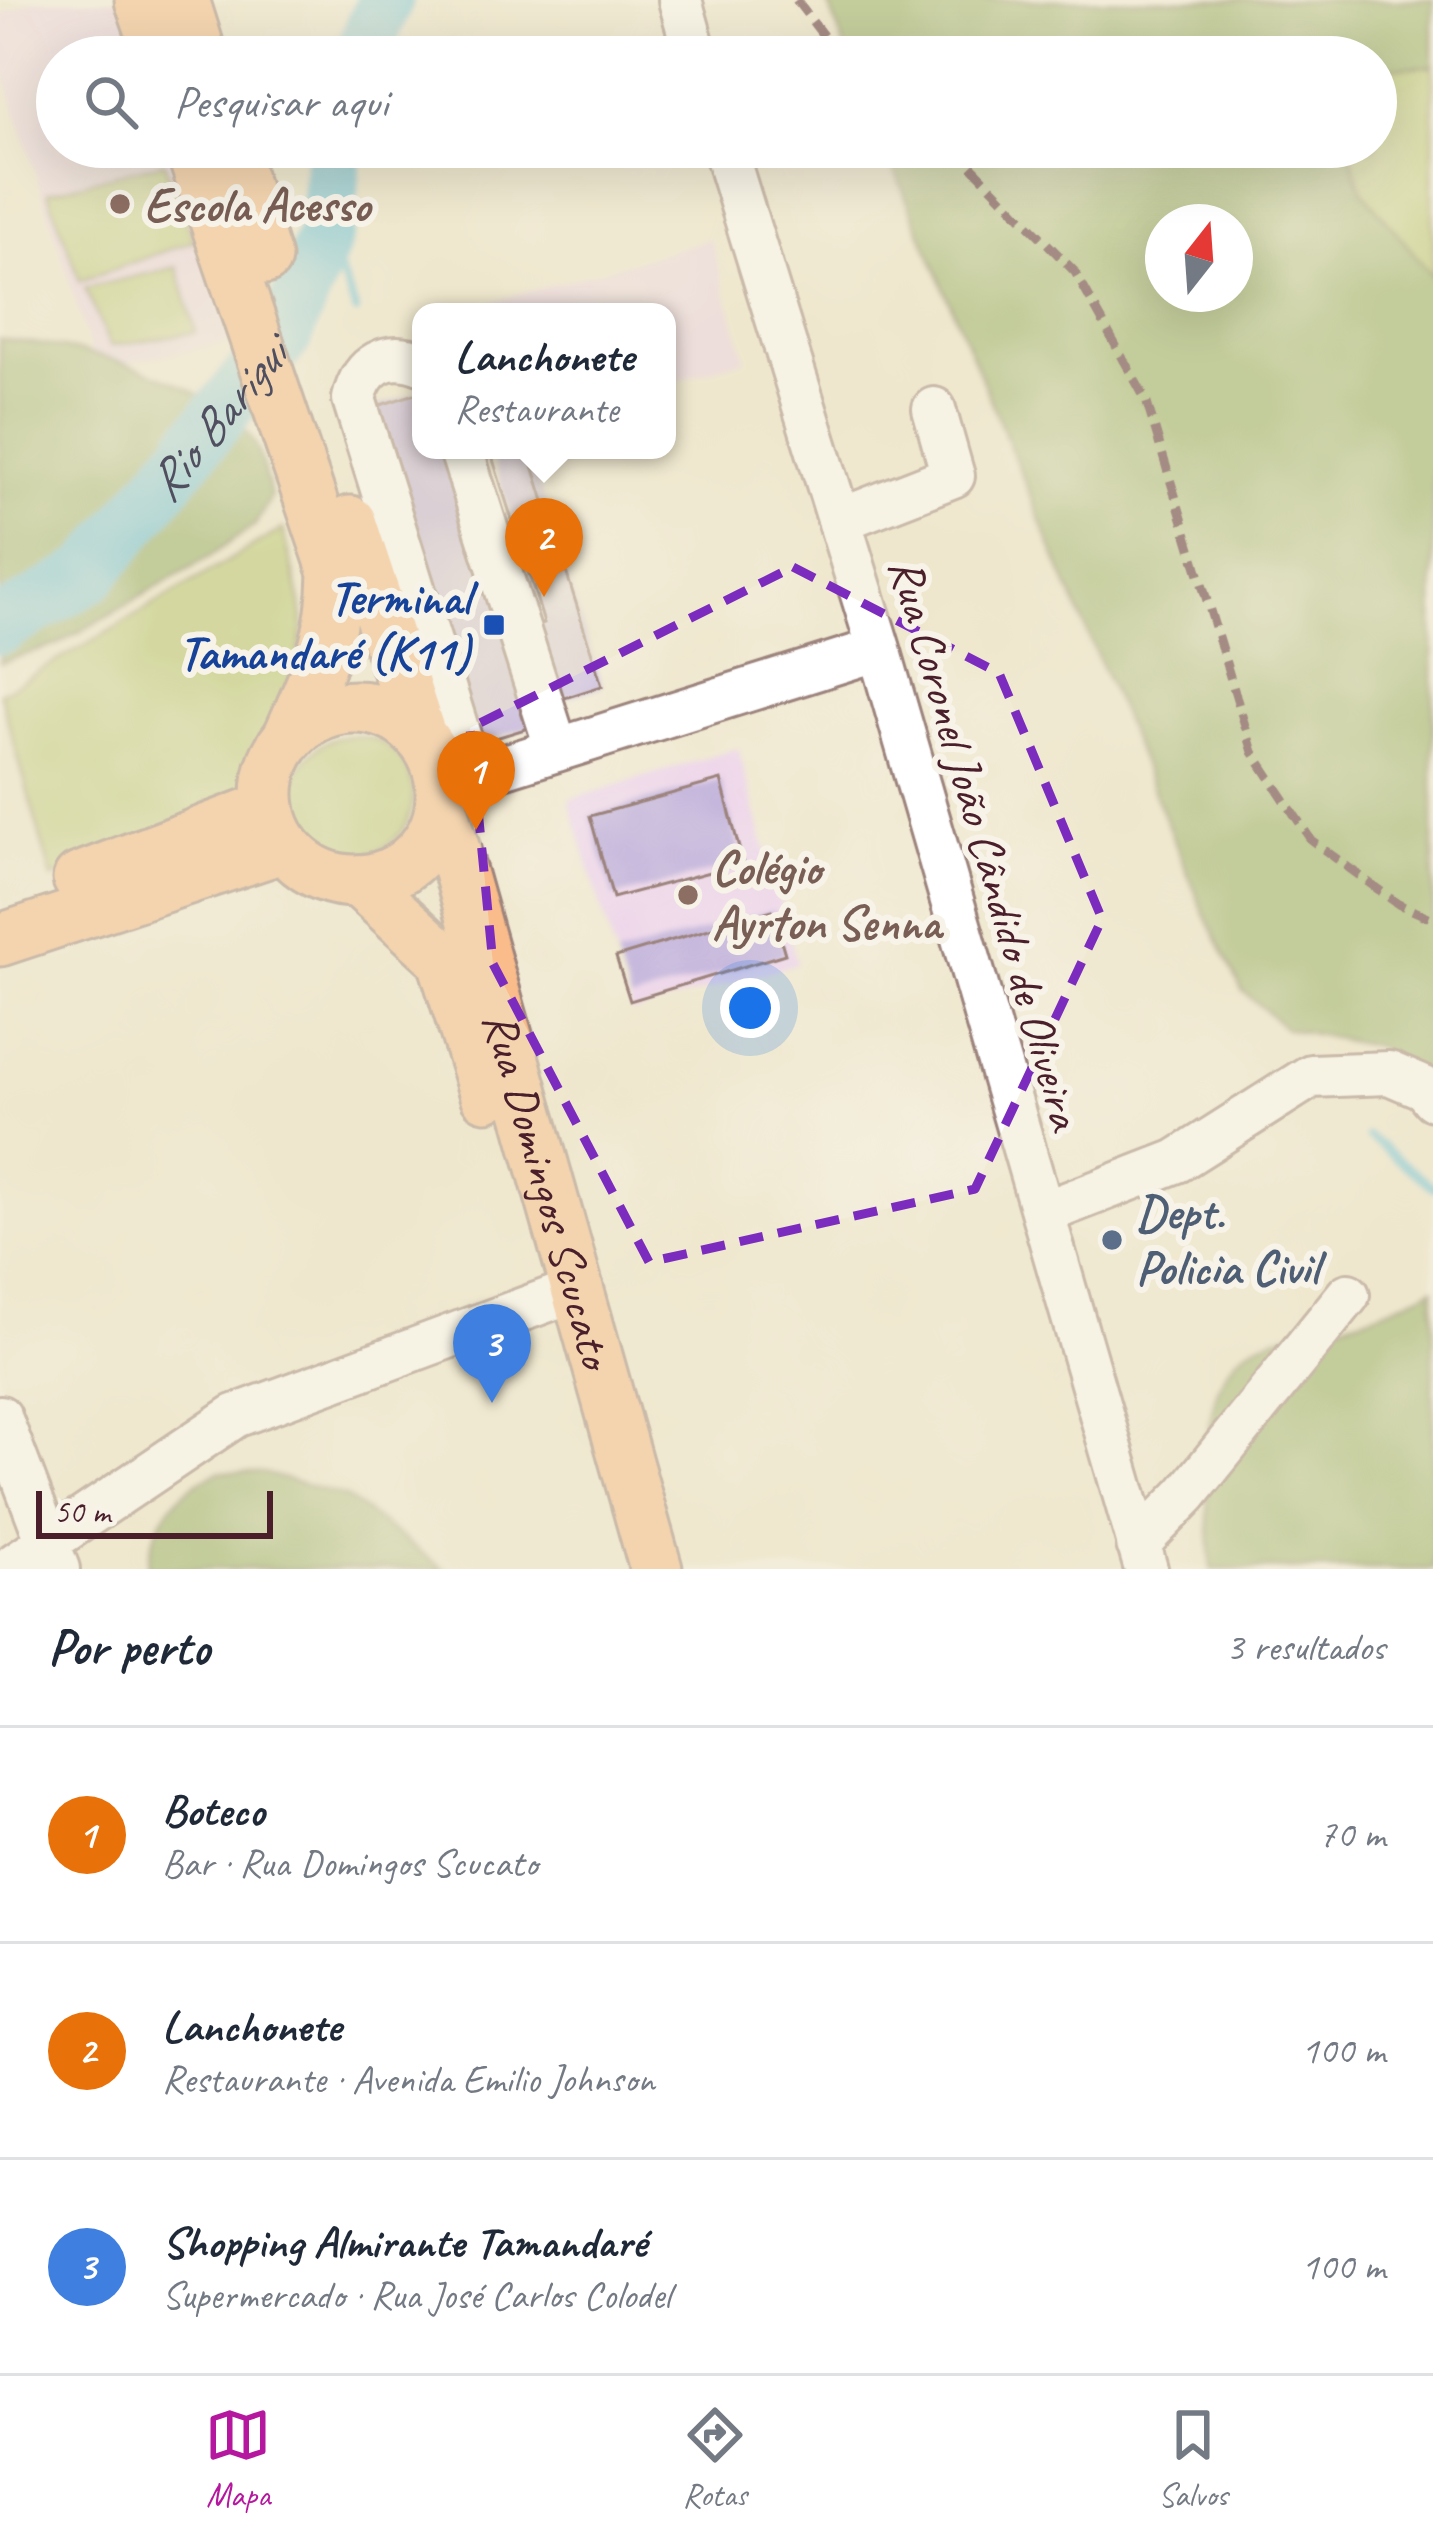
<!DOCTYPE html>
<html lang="pt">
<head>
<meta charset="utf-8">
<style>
  :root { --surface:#fff; --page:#f2f2f3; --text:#1f2937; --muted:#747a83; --line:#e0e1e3; --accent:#b5179e }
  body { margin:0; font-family:Caveat,sans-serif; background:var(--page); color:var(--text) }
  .compass { position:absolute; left:1145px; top:204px; width:108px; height:108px; border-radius:50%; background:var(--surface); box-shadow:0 12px 48px #0002; rotate:17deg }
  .scale { position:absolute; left:36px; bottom:30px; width:237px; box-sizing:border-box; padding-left:12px; border:6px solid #4a1f2b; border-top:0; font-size:33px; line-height:42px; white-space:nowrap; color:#4a1f2b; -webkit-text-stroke:9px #f7f3e8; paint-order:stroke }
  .you { position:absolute; left:750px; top:1008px; width:42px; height:42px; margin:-30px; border:9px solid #fff; border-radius:50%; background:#1a73e8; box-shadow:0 0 0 18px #1a73e833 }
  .badge { display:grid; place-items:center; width:78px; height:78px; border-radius:50%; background:var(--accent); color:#fff; font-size:39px; font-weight:700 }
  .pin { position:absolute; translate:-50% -99px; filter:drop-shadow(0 3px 6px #0008) }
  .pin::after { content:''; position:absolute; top:63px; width:42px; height:36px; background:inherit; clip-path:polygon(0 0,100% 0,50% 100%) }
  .popup { position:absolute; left:412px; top:303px; width:264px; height:156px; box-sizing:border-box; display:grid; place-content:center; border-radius:24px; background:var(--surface); filter:drop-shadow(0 3px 9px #0005); font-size:39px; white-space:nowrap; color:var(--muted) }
  .popup b { font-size:45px; color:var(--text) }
  .popup::after { content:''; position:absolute; left:50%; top:100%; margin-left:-24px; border:24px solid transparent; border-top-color:var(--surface) }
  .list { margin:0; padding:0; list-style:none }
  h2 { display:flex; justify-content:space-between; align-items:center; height:156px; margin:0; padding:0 48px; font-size:51px }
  h2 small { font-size:39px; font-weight:400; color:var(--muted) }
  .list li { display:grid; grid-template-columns:78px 1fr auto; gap:36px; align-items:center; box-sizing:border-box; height:216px; padding:0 48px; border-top:3px solid var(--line) }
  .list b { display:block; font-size:45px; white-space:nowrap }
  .list p { margin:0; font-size:39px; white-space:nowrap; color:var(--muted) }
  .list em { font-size:39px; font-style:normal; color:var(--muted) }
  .icon { flex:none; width:66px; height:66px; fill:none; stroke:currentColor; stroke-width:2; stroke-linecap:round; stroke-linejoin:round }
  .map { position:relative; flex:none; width:1433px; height:1569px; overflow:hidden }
  .search { position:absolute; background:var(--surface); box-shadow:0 12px 48px #0002; left:36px; right:36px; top:36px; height:132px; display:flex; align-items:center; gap:30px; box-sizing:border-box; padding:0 42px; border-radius:66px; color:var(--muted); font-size:45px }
  .sheet { height:804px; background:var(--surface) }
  nav { display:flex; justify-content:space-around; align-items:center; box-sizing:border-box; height:168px; border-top:3px solid var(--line); background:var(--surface); font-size:33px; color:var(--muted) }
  nav a { display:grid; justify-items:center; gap:6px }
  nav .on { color:var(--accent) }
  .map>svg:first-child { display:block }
  .built { fill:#ecd1ea }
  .green { fill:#b4c669; stroke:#7f724a; stroke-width:3 }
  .forest { fill:#8fab5d; stroke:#6c6544; stroke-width:3; fill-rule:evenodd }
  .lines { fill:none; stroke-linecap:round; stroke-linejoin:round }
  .stream { stroke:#5ebfdc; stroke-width:9 }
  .river { stroke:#5ebfdc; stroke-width:57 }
  .building { fill:#bbaada }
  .minor-casing { stroke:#9c837c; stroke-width:48 }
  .major-casing { stroke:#9c837c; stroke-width:57 }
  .minor { stroke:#fff; stroke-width:42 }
  .major { stroke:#f9bc8a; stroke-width:51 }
  .rail { stroke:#4a1f2b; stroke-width:9; stroke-dasharray:18 9; stroke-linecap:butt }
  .marked { fill:none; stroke:#7b2cbf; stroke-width:9; stroke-dasharray:24 15; stroke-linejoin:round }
  .education-dot { fill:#8d6e63; stroke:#f7f3e8; stroke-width:4.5 }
  .transit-dot { fill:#1a4fb4; stroke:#f7f3e8; stroke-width:4.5 }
  .service-dot { fill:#5c6f8a; stroke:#f7f3e8; stroke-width:4.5 }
  .labels { text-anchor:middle; stroke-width:12; stroke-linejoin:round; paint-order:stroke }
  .education-label { font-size:48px; font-weight:bold; fill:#785e54; stroke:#f7f3e8; text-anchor:start }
  .transit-label { font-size:48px; font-weight:bold; fill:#164399; stroke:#f7f3e8; text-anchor:end }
  .street-label { font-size:48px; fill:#4a1f2b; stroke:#f7f3e8 }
  .service-label { font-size:48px; font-weight:bold; fill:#4e5e75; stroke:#f7f3e8; text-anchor:start }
  .water-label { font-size:51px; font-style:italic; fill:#504f60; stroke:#f7f3e8 }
</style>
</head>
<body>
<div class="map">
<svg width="1433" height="1569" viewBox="0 0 1433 1569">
  <rect width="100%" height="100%" fill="#f7f3e8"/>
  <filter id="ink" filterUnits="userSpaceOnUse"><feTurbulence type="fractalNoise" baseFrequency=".00833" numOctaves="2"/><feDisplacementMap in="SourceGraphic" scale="24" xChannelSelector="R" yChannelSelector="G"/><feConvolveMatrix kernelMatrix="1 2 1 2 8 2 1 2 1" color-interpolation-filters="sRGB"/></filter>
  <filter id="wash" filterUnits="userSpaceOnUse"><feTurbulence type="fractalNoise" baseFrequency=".004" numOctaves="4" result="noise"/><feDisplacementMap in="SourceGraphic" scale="48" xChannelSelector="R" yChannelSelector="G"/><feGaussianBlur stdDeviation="2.7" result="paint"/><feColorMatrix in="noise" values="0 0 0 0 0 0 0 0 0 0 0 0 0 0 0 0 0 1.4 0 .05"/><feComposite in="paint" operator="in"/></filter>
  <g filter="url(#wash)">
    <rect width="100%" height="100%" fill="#efe7cd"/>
    <path class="built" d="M 35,0 L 125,0 L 144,57 L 57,57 L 57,147 L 175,147 L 240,341 L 96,368 L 0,58 L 0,15 Z
      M 710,239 L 746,359 L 667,383 L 667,312 L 478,312 L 476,307 Z
      M 738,748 L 797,963 L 633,1013 L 569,800 Z"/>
    <path class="green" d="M 1433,66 L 1433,277 L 1362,190 L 1348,147 L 1376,147 L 1376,68 Z
      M 164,162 L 194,241 L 80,281 L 48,192 Z
      M 177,267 L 196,332 L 110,346 L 85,288 Z
      M 283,529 C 289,558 301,591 303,620 C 304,650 271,779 250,797 C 201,840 113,857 52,878 L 0,693 C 96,642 188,583 283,529 Z
      M293 796a60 60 0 1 1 120 0a60 60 0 1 1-120 0Z"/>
    <path class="forest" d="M 827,0 L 1433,0 L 1433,66 L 1376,68 L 1376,57 L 848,57 Z
      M 885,147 L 1347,147 L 1362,190 L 1433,277 L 1433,1082 L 1376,1047 L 1285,1028 L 1242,990 L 1205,915 ZM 1163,222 L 1235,222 L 1235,294 L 1163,294 Z
      M 0,339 C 76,346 199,373 249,435 C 261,450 265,479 271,497 L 255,525 L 211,556 L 57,645 L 0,663 Z
      M 1433,1288 L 1433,1569 L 1211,1569 C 1209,1511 1191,1383 1248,1349 C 1283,1328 1326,1329 1364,1317 C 1388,1310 1411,1298 1433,1288 Z
      M 219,1472 L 264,1473 L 344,1496 L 444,1569 L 147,1569 C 153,1521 174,1490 219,1472 Z"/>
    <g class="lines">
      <path class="stream" d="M 325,235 L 356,311
        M 1368,1136 L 1433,1187"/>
      <g class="river">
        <path d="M 361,57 L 385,0"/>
        <path id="s1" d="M 0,626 L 91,573 L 284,336 L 325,235 L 335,147"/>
      </g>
    </g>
    <g id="blocks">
      <path class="building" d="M 421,392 L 421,450 L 451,450 L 477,534 L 513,523 L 490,450 L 528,450 L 602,686 L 552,702 L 528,628 L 544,623 L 524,558 L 489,569 L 538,725 L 473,745 L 368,409 Z
        M 721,780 L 743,863 L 613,898 L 590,816 Z
        M 772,910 L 785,954 L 630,1001 L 616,957 Z"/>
    </g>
  </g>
  <g filter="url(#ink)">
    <use href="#blocks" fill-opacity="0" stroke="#9c837c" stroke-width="3"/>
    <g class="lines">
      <g class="minor-casing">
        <path id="minor" d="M 680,0 L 696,57
          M 724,147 L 879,649 L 1146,1569
          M 421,363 C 387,350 362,364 354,399 L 472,777
          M 461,450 L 557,750
          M 840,520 L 953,476 L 934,409
          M 445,785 L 879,649
          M 1043,1213 L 1177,1161 L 1311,1076 L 1389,1073 L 1424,1088 L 1433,1099
          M 0,1417 L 58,1569
          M 1138,1544 L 1187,1494 L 1348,1295
          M 8,1569 L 235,1416 L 575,1290"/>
      </g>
      <g class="major-casing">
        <g id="major">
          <path d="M 141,0 L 161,57"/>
          <path d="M 183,0 L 201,57"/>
          <path d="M 191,147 L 335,572 C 334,640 317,674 290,735"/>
          <path d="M 230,147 L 265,258"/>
          <path d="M 350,522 L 419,733"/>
          <circle cx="355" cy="794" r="87"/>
          <path id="s2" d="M 442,808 L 656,1569"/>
          <path d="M 79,879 L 269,807"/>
          <path d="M 359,881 L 443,958 L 486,1095"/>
          <path d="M 0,940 L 282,847"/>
        </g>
      </g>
      <use href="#minor" class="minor"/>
      <use href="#major" class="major"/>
      <path class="rail" d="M 796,0 L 825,38 L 848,57
        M 953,147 L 1075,272 L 1146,400 L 1253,752 L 1311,840 L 1398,904 L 1433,919"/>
    </g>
  </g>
  <path d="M0 0H1433V1569H0ZM 793,567 L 999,673 L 1102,919 L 975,1189 L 649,1262 L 493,964 L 470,728 Z" fill="#efe7cd" fill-opacity=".55" fill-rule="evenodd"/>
  <path class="marked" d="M 793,567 L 999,673 L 1102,919 L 975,1189 L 649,1262 L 493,964 L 470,728 Z"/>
  <g class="education-dot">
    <circle cx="120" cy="204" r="12"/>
    <circle cx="688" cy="895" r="12"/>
  </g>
  <rect class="transit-dot" x="482" y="613" width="24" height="24" rx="6"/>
  <circle class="service-dot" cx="1112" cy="1240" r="12"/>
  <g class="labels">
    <g class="education-label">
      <text x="144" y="221">Escola Acesso</text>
      <text x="712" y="884">Colégio<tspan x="712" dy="55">Ayrton Senna</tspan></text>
    </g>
    <g class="transit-label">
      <text x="470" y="614">Terminal<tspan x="470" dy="55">Tamandaré (K11)</tspan></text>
    </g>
    <g class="street-label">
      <text transform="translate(987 843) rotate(74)" y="17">Rua Coronel João Cândido de Oliveira</text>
      <text dy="17" stroke="none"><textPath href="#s2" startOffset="396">Rua Domingos Scucato</textPath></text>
    </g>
    <g class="service-label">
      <text x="1136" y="1229">Dept.<tspan x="1136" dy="55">Policia Civil</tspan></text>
    </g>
    <g class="water-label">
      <text dy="18" stroke="none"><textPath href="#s1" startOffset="303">Rio Barigui</textPath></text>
    </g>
  </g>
</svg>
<svg class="compass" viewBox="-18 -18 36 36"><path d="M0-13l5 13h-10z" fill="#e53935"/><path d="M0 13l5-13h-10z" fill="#747a83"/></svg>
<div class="scale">50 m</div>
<div class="you"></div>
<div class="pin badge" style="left:476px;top:830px;background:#e8710a">1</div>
<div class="pin badge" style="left:544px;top:597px;background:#e8710a">2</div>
<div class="popup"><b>Lanchonete</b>Restaurante</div>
<div class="pin badge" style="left:492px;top:1403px;background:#3f7fe0">3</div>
<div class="search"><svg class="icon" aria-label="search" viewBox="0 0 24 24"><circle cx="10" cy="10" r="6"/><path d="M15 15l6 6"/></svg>Pesquisar aqui</div>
</div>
<section class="sheet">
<h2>Por perto<small>3 resultados</small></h2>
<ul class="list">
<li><span class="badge" style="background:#e8710a">1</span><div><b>Boteco</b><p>Bar · Rua Domingos Scucato</p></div><em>70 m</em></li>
<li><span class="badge" style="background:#e8710a">2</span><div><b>Lanchonete</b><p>Restaurante · Avenida Emilio Johnson</p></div><em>100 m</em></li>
<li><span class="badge" style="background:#3f7fe0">3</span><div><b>Shopping Almirante Tamandaré</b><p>Supermercado · Rua José Carlos Colodel</p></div><em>100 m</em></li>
</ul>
</section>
<nav>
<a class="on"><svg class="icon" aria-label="map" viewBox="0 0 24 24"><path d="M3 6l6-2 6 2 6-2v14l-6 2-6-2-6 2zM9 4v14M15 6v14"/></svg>Mapa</a>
<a><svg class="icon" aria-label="directions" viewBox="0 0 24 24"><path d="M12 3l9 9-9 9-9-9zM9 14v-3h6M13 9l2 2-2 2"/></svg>Rotas</a>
<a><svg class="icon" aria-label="saved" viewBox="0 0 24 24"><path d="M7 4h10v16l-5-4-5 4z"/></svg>Salvos</a>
</nav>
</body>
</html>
